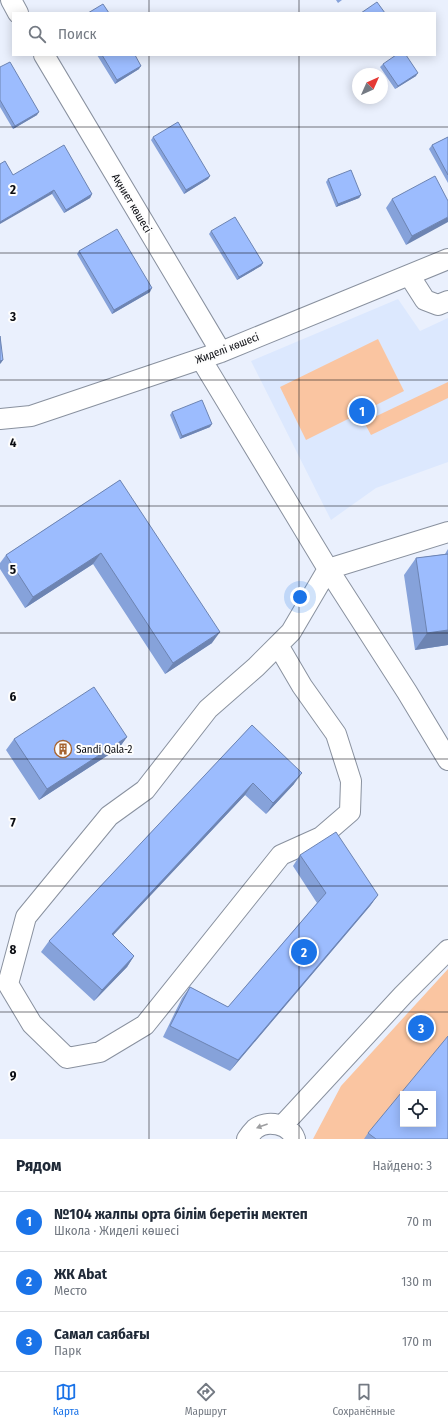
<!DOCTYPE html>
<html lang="ru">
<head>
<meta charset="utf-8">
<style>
  :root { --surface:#fff; --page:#f6f6f7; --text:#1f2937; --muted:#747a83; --line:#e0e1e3; --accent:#1a73e8 }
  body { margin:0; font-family:"Fira Sans Condensed",sans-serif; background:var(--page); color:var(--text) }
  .controls { position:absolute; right:12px; bottom:12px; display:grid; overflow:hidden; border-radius:0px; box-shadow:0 2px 10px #0003 }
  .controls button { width:36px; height:36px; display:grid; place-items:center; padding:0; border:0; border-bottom:1px solid var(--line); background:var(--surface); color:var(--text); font:20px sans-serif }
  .compass { position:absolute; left:352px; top:68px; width:36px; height:36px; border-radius:50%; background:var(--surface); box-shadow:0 2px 10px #0003; rotate:45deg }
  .you { position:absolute; left:300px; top:597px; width:14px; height:14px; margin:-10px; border:3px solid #fff; border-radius:50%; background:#1a73e8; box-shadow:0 0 0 6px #1a73e833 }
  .badge { display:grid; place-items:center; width:26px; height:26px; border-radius:50%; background:var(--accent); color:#fff; font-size:13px; font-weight:700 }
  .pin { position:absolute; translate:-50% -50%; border:2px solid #fff; box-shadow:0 1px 4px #0006 }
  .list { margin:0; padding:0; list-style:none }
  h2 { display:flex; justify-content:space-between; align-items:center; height:52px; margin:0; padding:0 16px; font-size:17px }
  h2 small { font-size:13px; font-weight:400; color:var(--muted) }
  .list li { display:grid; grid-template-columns:26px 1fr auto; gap:12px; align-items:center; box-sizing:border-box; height:60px; padding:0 16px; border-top:1px solid var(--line) }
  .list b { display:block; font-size:15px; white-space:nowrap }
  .list p { margin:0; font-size:13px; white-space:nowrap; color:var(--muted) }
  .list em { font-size:13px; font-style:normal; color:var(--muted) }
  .icon { flex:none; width:22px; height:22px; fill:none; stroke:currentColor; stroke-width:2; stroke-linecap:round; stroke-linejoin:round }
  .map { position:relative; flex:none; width:448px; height:1139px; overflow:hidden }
  .search { position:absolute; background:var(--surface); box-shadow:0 2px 10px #0003; left:12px; right:12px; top:12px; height:44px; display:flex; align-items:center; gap:10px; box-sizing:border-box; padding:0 14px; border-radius:0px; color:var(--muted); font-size:15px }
  .sheet { height:232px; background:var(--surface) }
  nav { display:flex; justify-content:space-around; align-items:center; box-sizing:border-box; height:56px; border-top:1px solid var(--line); background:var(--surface); font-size:11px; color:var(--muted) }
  nav a { display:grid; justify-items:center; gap:2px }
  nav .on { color:var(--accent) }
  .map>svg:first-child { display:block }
  .built { fill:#dce8fe }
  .green { fill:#fac5a1; fill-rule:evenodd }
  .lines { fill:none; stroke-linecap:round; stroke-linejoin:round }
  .minor-casing { stroke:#89919f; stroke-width:22 }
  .minor { stroke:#fff; stroke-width:20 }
  .wall { fill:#86a2da }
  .shaded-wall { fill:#6d84b2 }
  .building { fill:#9cbcfe; stroke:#6d84b2; fill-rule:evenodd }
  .oneway { fill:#9d9ea0 }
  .grid { fill:none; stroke:#0b0d12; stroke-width:1; stroke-opacity:0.55 }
  .labels { text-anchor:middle; stroke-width:4; stroke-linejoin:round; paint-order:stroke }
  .street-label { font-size:11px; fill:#0b0d12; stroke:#fdfdfd }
  .poi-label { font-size:11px; fill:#0b0d12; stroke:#fdfdfd; text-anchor:start }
  .grid-label { font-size:13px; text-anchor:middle; font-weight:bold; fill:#0b0d12; stroke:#fdfdfd; stroke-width:4; stroke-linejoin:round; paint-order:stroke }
</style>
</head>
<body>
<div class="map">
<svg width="448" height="1139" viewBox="0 0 448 1139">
  <rect width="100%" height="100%" fill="#eaf0fd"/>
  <path class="built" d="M 398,299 L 420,331 L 448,318 L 448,462 L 376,488 L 331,520 L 251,361 Z"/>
  <path class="green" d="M 378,339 L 404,391 L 306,440 L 280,387 Z
    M 448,382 L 448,398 L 371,435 L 364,422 Z
    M 448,969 L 448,1139 L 313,1139 L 341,1086 ZM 403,1094 L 433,1094 L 433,1124 L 403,1124 Z"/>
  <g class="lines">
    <g class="minor-casing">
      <path id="minor" d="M 11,0 L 18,13
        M 44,55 L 221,352
        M 409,275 L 425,300 L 438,305 L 448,301
        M 201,359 L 328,569 L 407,692 L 448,760
        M 0,419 L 31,416 L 221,352 L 448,259
        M 278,645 L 302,686 L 336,734 L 351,781 L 350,812 L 321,837 L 281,855 L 145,1025 L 100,1052 L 67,1058 L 32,1024 L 8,984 L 26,917 L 109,816 L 145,790 L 208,709 L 256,667 L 291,632 L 328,569 L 448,532
        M 282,1126 L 403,995 L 448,950
        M 247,1139 C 249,1136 252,1132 255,1129 C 267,1119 290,1124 295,1139"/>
    </g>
    <use href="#minor" class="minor"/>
  </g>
  <path class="wall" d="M 336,0 L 342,0 L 338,3 Z
    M 97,55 L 135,55 L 139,69 L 115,84 Z
    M 383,64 L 416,76 L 395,89 L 380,67 Z
    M 0,67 L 37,115 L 13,129 L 0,107 Z
    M 153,137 L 210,176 L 208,179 L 184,194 L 151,140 Z
    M 448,137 L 448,183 L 429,149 L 432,145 Z
    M 13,175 L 92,194 L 90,198 L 64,213 L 52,194 Z
    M 328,179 L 361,195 L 359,198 L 336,207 L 326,182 Z
    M 392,199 L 448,201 L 406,245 L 386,208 Z
    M 211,231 L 263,263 L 261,266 L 237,280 L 209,234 Z
    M 79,251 L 150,292 L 112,314 L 77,254 Z
    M 172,412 L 210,427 L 180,439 L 170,415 Z
    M 120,480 L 212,643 L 165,674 L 93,564 L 25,608 L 0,569 L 0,563 L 6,555 Z
    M 448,549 L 448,645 L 415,650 L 404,575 L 416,558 L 445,554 Z
    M 252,725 L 294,784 L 266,814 L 245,795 L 113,935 L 134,956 L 127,967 L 94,1001 L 41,952 L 49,941 Z
    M 127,737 L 119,748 L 39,800 L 6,750 L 14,739 Z
    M 300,855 L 378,895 L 370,906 L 230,1071 L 163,1037 L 182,998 L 190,987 L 228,1007 L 317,903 L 293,866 Z
    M 368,1133 L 448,1139 L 364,1139 Z"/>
  <path class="shaded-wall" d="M 141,66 L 139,69 L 115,84 L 117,80 Z
    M 418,73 L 416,76 L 395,89 L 398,86 Z
    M 39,112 L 37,115 L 13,129 L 15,126 Z
    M 210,176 L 208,179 L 184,194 L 186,190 Z
    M 54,190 L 52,194 L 0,224 L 0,222 Z
    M 92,194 L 90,198 L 64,213 L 66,210 Z
    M 361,195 L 359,198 L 336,207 L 338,204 Z
    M 448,217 L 448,222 L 406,245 L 412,236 Z
    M 263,263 L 261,266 L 237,280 L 239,277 Z
    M 152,288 L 150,292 L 112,314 L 114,310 Z
    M 3,360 L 1,363 L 0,364 L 0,361 Z
    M 212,424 L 210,427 L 180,439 L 182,436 Z
    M 101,553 L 93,564 L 25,608 L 33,597 Z
    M 448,630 L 448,645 L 415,650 L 427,633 Z
    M 220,632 L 212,643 L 165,674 L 173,663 Z
    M 127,737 L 119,748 L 39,800 L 47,789 Z
    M 302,773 L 294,784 L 266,814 L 273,803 Z
    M 253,783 L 245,795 L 104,945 L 112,934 Z
    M 378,895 L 370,906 L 230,1071 L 238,1060 Z
    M 134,956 L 127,967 L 94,1001 L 102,990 Z"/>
  <path class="building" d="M 377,2 L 385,13 L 361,13 Z
    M 103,4 L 109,13 L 88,13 Z
    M 102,55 L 135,55 L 141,66 L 117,80 Z
    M 396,55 L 406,55 L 418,73 L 398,86 L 383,64 Z
    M 10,62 L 39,112 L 15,126 L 0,100 L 0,67 Z
    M 178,122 L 210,176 L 186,190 L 153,137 Z
    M 448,137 L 448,175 L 432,145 Z
    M 64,145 L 92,194 L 66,210 L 54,190 L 0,222 L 0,164 L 5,161 L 13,175 Z
    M 351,170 L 361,195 L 338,204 L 328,179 Z
    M 435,176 L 448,201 L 448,217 L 412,236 L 392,199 Z
    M 235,217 L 263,263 L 239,277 L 211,231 Z
    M 117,229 L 152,288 L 114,310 L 79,251 Z
    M 0,336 L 3,360 L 0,361 Z
    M 202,400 L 212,424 L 182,436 L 172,412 Z
    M 120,480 L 220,632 L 173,663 L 101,553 L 33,597 L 6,555 Z
    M 448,554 L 448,630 L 427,633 L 416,558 Z
    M 94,687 L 127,737 L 47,789 L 14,739 Z
    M 252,725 L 302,773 L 273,803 L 253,783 L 112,934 L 134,956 L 102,990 L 49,941 Z
    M 336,832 L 378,895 L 238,1060 L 170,1026 L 190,987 L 228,1007 L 326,893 L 300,855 Z
    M 448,1036 L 448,1139 L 376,1139 L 368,1133 ZM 403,1094 L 433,1094 L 433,1124 L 403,1124 Z"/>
  <defs><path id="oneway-solid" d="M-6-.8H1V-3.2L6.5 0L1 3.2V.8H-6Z"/></defs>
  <use class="oneway" href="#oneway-solid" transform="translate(262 1126) rotate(160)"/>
  <path class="grid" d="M 149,0 L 149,13M 299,0 L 299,13M 149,55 L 149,1139M 299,55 L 299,1139M 0,127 L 448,127M 0,253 L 448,253M 0,380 L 448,380M 0,506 L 448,506M 0,633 L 448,633M 0,759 L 448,759M 0,886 L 448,886M 0,1012 L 448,1012"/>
  <defs>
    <g id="building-ring" transform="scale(0.9)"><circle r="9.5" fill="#fdfdfd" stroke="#a66431" stroke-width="1.5"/><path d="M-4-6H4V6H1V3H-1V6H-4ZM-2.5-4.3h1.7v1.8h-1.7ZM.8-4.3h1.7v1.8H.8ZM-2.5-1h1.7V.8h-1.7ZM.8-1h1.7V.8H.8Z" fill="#a66431"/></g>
  </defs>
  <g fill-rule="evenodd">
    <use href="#building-ring" x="63" y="749"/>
  </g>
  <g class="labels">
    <g class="street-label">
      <text transform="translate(132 203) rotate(59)" y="4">Ақниет көшесі</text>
      <text transform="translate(227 348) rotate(-21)" y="4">Жиделі көшесі</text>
    </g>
    <g class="poi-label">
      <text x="76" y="753">Sandi Qala-2</text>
    </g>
  </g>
  <g class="grid-label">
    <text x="13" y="194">2</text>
    <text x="13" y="321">3</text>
    <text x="13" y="447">4</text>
    <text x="13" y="574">5</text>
    <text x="13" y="701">6</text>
    <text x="13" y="827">7</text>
    <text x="13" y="954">8</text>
    <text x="13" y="1080">9</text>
  </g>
</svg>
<div class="controls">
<button><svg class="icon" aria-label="locate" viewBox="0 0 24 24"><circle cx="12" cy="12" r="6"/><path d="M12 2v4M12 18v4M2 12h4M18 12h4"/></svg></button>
</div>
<svg class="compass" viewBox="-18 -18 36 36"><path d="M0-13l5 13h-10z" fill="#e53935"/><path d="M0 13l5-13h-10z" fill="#747a83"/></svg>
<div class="you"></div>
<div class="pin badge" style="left:362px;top:411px">1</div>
<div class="pin badge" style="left:304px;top:952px">2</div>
<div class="pin badge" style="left:421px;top:1028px">3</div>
<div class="search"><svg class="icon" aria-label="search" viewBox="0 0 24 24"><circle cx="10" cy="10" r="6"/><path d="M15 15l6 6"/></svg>Поиск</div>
</div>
<section class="sheet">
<h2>Рядом<small>Найдено: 3</small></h2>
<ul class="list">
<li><span class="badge">1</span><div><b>№104 жалпы орта білім беретін мектеп</b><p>Школа · Жиделі көшесі</p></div><em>70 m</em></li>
<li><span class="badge">2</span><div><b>ЖК Abat</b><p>Место</p></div><em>130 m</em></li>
<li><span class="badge">3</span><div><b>Самал саябағы</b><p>Парк</p></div><em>170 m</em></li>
</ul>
</section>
<nav>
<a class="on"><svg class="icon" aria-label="map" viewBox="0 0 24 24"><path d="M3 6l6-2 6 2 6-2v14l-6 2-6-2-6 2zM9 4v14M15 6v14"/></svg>Карта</a>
<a><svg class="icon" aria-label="directions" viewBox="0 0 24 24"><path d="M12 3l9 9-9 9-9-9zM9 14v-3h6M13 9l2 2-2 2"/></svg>Маршрут</a>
<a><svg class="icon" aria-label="saved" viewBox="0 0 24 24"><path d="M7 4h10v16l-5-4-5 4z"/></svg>Сохранённые</a>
</nav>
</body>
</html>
